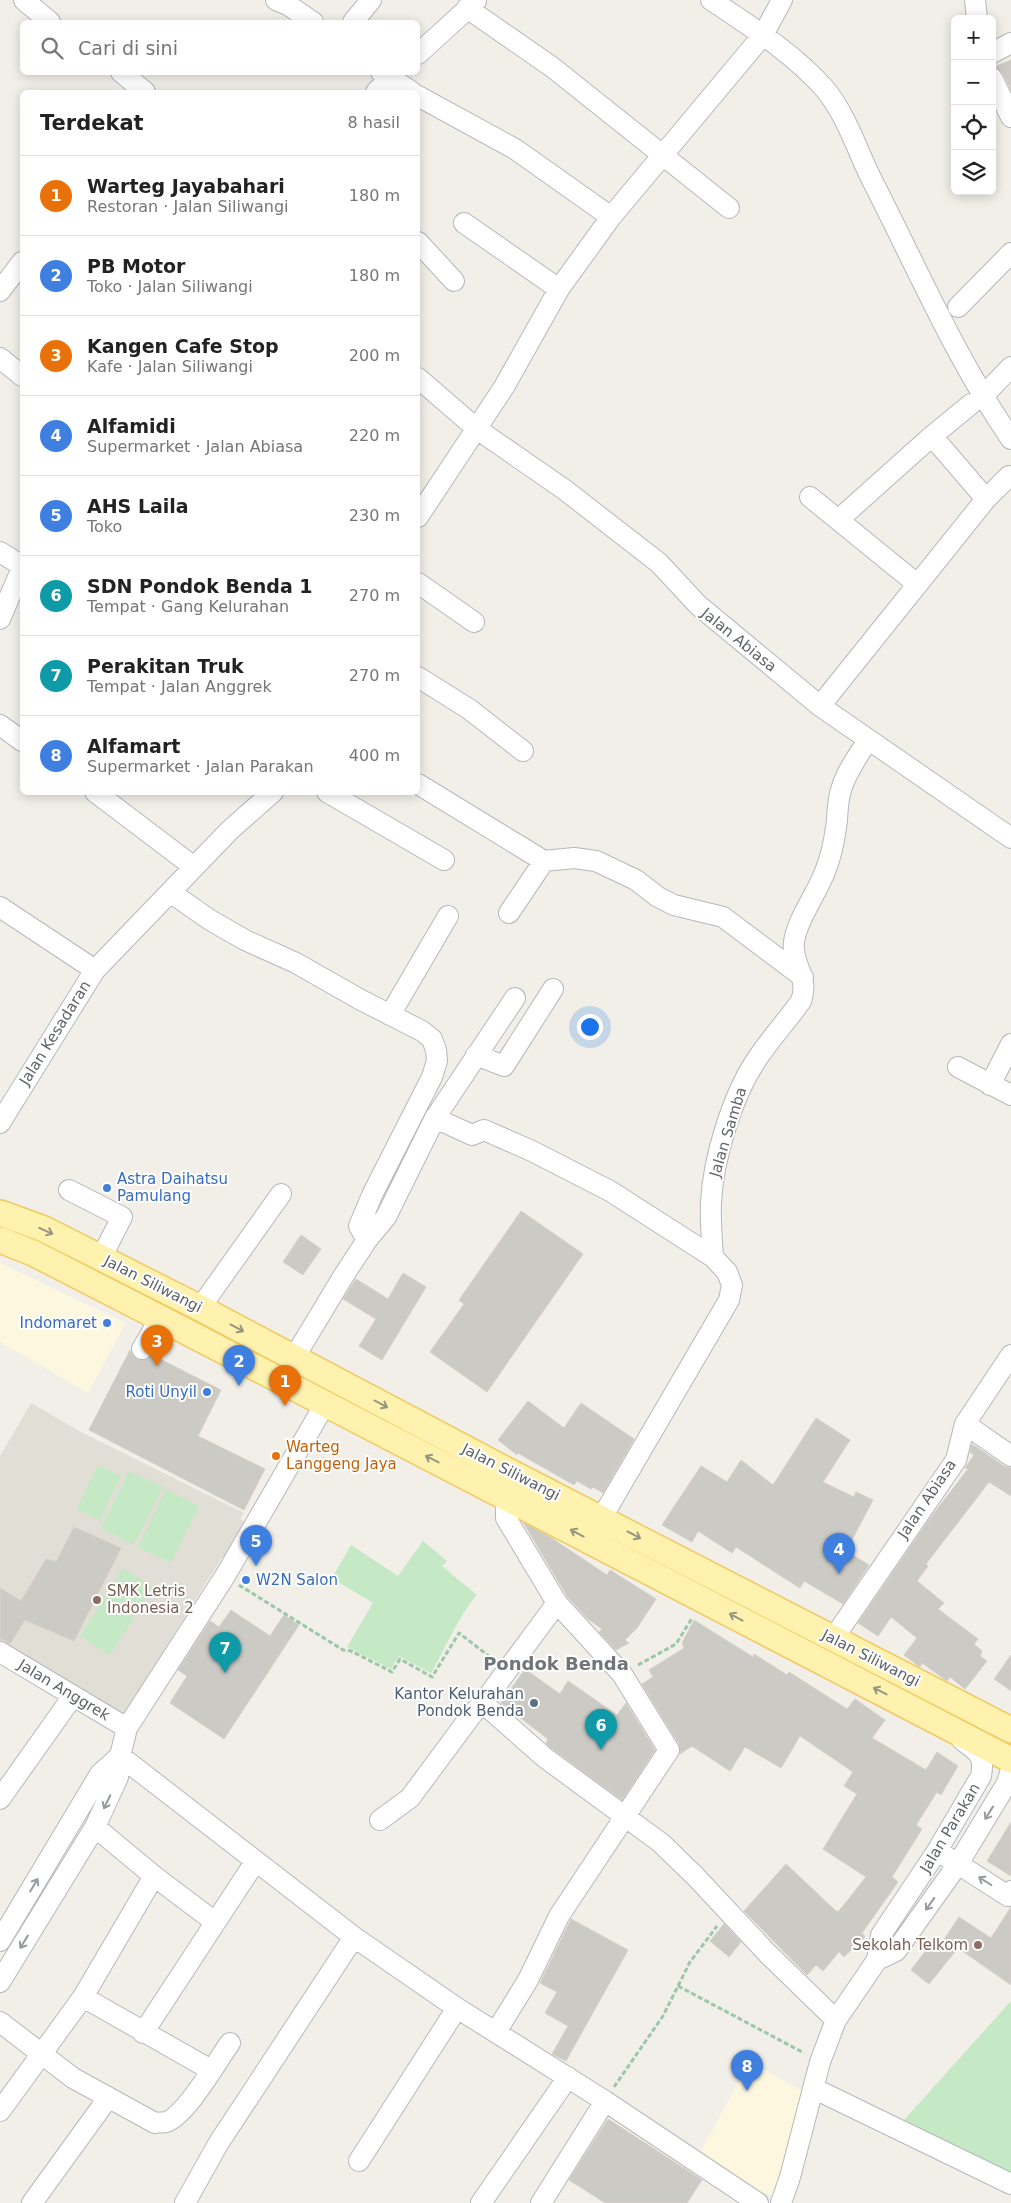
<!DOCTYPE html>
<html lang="id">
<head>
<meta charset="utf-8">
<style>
  :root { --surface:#fff; --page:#f2f2f2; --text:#222; --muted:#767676; --line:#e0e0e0; --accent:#ea580c }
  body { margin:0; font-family:"DejaVu Sans",sans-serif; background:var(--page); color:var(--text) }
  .controls { position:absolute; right:15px; top:15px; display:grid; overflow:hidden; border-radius:8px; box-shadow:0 2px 12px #0003 }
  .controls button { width:45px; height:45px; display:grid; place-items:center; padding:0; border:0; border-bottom:1px solid var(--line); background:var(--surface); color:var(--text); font:25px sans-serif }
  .you { position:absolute; left:589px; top:1026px; width:18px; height:18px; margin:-12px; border:4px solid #fff; border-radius:50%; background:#1a73e8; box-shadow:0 0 0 8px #1a73e833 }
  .badge { display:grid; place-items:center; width:32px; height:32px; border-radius:50%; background:var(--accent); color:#fff; font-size:16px; font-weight:700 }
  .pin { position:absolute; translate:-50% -41px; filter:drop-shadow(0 1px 2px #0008) }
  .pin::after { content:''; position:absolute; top:26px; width:18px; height:15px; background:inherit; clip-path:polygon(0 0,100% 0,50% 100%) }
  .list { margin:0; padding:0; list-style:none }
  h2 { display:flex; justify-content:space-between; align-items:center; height:65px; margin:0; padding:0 20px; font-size:21px }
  h2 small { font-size:16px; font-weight:400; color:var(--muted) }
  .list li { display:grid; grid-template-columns:32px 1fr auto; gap:15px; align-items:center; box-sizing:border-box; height:80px; padding:0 20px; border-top:1px solid var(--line) }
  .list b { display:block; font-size:19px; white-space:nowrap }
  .list p { margin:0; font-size:16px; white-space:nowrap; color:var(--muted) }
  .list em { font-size:16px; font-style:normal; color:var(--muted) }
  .icon { flex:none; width:28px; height:28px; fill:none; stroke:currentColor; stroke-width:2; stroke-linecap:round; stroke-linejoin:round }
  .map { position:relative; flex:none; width:1011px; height:2203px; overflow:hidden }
  .search { position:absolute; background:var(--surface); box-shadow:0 2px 12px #0003; left:20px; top:20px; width:400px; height:55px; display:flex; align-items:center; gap:12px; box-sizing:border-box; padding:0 18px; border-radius:8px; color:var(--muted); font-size:19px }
  .panel { position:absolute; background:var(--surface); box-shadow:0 2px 12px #0003; left:20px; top:90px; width:400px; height:705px; border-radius:8px }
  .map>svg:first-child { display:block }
  .commercial { fill:#fef7e0 }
  .education { fill:#e1ded6 }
  .green { fill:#c5e8c5 }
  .building { fill:#cccac5; stroke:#d6d1c6 }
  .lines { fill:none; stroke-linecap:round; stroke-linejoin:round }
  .minor-casing { stroke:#b5b8bc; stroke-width:22 }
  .major-casing { stroke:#f2c960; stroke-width:28 }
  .path { stroke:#9cc7a9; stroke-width:3; stroke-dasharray:5 2.5; stroke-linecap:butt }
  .minor { stroke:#fff; stroke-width:20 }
  .major { stroke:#fff2af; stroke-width:25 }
  .oneway { stroke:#979581 }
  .oneway2 { stroke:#979a9d }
  .shop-dot { fill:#3f7fe0; stroke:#fff; stroke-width:2 }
  .food-dot { fill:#e8710a; stroke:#fff; stroke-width:2 }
  .education-dot { fill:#8d6e63; stroke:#fff; stroke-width:2 }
  .service-dot { fill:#5c6f8a; stroke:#fff; stroke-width:2 }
  .labels { text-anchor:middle; stroke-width:4; stroke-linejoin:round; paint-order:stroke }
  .street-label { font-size:15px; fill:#5f6368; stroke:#fff }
  .shop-label { font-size:15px; fill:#366cbe; stroke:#fff; text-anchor:start }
  .food-label { font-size:15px; fill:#c56008; stroke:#fff; text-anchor:start }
  .education-label { font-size:15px; fill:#785e54; stroke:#fff; text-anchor:start }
  .service-label { font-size:15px; fill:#4e5e75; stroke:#fff; text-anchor:end }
  .quarter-label { font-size:18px; font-weight:bold; fill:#70757a; stroke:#fff }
</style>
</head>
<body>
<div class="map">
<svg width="1011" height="2203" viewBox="0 0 1011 2203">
  <rect width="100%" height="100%" fill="#f1efe8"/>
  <path class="commercial" d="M 0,1263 L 126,1323 L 88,1393 L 0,1342 Z
    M 750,2061 L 802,2091 L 776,2196 L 750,2189 L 699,2155 Z"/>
  <path class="education" d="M 31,1403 L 81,1432 L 244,1513 L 240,1519 L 249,1524 L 226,1559 L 222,1557 L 123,1716 L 0,1641 L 0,1456 Z"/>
  <path class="green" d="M 98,1465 L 121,1476 L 100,1520 L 77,1509 Z
    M 129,1471 L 163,1487 L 134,1545 L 101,1528 Z
    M 166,1489 L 199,1506 L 171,1563 L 138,1547 Z
    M 423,1541 L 447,1561 L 442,1566 L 477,1595 C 458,1616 446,1648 431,1673 L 399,1656 L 391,1669 L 347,1647 L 373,1603 L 332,1578 L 351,1545 L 398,1576 Z
    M 123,1568 L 153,1587 L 110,1655 L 80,1636 Z
    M 1011,2001 L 1011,2178 L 904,2120 Z"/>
  <path class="building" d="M 1011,60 L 1011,90 L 1002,72 L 994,67 Z
    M 521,1211 L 583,1254 L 487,1392 L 430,1352 L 464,1304 L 459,1300 Z
    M 301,1235 L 321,1249 L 303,1275 L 283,1262 Z
    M 403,1273 L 426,1287 L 382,1360 L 359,1346 L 376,1319 L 343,1299 L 356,1279 L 388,1299 Z
    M 130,1350 L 132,1355 L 136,1359 L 147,1359 L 152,1355 L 221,1390 L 198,1436 L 265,1469 L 244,1510 L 89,1430 Z
    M 528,1401 L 564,1428 L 581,1403 L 634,1439 L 603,1493 L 593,1487 L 591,1489 L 577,1481 L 574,1485 L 518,1453 L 517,1455 L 498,1440 Z
    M 816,1418 L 850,1440 L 823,1482 L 854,1497 L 856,1492 L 873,1500 L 846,1551 L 869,1565 L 843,1604 L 804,1581 L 800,1588 L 736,1547 L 732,1553 L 698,1531 L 692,1542 L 662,1525 L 701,1466 L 727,1482 L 741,1460 L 773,1485 Z
    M 972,1444 L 1004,1466 L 1011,1468 L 1011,1496 L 989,1482 L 926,1564 L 928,1566 L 917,1581 L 944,1603 L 938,1609 L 978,1639 L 974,1644 L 982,1651 L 980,1656 L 987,1661 L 965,1689 L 950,1677 L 947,1681 L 922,1663 L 920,1667 L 904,1655 L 917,1638 L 891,1617 L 878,1636 L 858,1623 L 931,1517 L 968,1469 L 965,1468 L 974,1455 L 970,1452 Z
    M 523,1522 L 550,1537 L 607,1575 L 610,1570 L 656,1599 L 637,1628 L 625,1640 L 629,1643 L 616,1650 L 599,1632 L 602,1629 L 588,1619 L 567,1596 Z
    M 74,1527 L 121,1548 L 74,1641 L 25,1620 L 10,1644 L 0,1638 L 0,1588 L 21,1601 L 46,1559 L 56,1562 Z
    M 231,1610 L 270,1636 L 284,1615 L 299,1625 L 224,1739 L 170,1703 L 187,1676 L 178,1670 L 210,1621 L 219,1627 Z
    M 694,1620 L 753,1657 L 754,1654 L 787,1675 L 789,1672 L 847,1709 L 855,1699 L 885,1720 L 872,1738 L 926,1770 L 937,1752 L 958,1766 L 941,1795 L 937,1792 L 916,1825 L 922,1829 L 892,1877 L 898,1882 L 862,1933 L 865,1937 L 844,1957 L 839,1952 L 823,1971 L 816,1965 L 807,1975 L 744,1911 L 786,1864 L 836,1911 L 839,1911 L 866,1877 L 823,1849 L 857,1794 L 844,1786 L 853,1772 L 800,1736 L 781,1768 L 745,1747 L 730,1771 L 692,1746 L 680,1754 L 679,1744 L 642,1684 L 653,1677 L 649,1670 L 684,1648 L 682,1643 Z
    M 1011,1655 L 1011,1691 L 994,1679 Z
    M 525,1669 L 560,1694 L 568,1681 L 617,1715 L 626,1703 L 655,1750 L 622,1800 L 551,1748 L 546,1743 L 548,1739 L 501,1703 Z
    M 1011,1822 L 1011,1876 L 987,1861 Z
    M 1011,1907 L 1011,1985 L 958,1948 L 929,1984 L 911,1970 L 937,1936 L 943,1941 L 959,1917 L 991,1938 Z
    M 571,1919 L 628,1950 L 566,2061 L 552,2054 L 568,2026 L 545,2013 L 557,1992 L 540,1983 Z
    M 724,1924 L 741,1942 L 729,1957 L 710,1941 Z
    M 608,2119 L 702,2180 L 687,2203 L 605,2203 L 569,2180 Z"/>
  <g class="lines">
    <g class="minor-casing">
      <path id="minor" d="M 24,0 L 50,22
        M 276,0 L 288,5 L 313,22
        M 711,0 C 751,27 792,52 824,88 C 847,115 857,151 873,182 C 917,268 956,359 1011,439
        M 975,0 L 977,19
        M 467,8 L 552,67 L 729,208
        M 353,22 L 371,0
        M 992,53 L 1011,43
        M 418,54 L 476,1
        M 121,72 L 145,92
        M 381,72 L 412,92
        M 992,78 L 1011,117
        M 376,92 L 396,72
        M 418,96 L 515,149 L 611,217
        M 464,223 L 559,289
        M 418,242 L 454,281
        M 0,291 L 22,262
        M 958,307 L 1011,253
        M 0,358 L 22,376
        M 418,378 L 477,429 L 565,490 L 659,563 L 698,605 L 820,706 L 1011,838
        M 982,397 L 1011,367
        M 932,436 L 971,404
        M 810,497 L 917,584
        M 846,513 L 932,436 L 986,499
        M 418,517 L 504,387 L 559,289 L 611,217 L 763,35 L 782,0
        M 0,552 L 22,566
        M 418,583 L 474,622
        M 0,619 L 22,568
        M 418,677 L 469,709 L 523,751
        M 820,706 L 986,499 L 1009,476 L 1011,478
        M 0,725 L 22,741
        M 418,784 L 544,861 L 574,858 L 596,861 L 636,880 L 658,897 L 674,905 L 723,917 L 803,977
        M 95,792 L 194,867
        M 327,792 L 444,860
        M 170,892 L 210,920 L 245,940 L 296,963 L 361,1000 L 422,1031 L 432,1039 L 436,1050 L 437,1061 L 432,1077 L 373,1193 L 359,1226 L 367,1240
        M 0,907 L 95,970 L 230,830 L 273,792
        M 509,913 L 544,861
        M 390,1015 L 448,916
        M 476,1055 L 504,1066 L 553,989
        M 958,1067 L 1011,1095
        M 990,1085 L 1011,1044
        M 435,1118 L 472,1135 L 484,1130 L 532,1151 L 610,1191 L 713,1257 L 727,1272 L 732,1285 L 729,1300 L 601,1519
        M 0,1123 L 95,970
        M 69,1190 L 122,1217 L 101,1258
        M 713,1257 C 712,1239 710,1221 711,1203 C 713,1159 732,1096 757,1059 C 770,1039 787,1021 801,1001 C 810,977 791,964 794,942 C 797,919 818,892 826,869 C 831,856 834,842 836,828 C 838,816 837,802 841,790 C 846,772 858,756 868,740
        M 200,1308 L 281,1194
        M 142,1349 L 160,1318
        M 294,1358 L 344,1275 L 367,1240 L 386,1217 L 435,1118 L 515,998
        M 965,1424 L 1011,1456
        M 557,1603 L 483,1703 L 544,1757 L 661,1843 L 695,1876 L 768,1954 L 836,2020
        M 833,1639 L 956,1460 L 965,1424 L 1011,1355
        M 0,1652 L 127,1728
        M 120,1756 L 354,1937 L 457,2008 L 605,2101 L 758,2203
        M 0,1799 L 73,1696
        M 380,1820 L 410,1798 L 473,1713 L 483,1703
        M 95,1827 L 154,1876 L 215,1922
        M 947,1857 L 1008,1896 L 1011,1891
        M 0,1941 L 100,1774 L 120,1756
        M 877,1960 L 896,1951 L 958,1864 L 1007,1783 L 1011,1770
        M 0,1982 L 95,1827 L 118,1777 L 120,1756 L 127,1728 L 225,1576 L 325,1404
        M 83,1997 L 211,2070
        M 0,2022 L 73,2078 L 155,2123 C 158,2122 163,2123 166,2122 C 186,2116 217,2061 230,2043
        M 496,2032 L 528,1980 L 559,1916 L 669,1750 L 622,1674 L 557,1603 L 506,1518 L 506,1496
        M 143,2033 L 255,1862
        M 815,2089 L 1011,2184
        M 0,2111 L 83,1997 L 154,1876
        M 359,2161 L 457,2008
        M 32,2203 L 108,2098
        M 185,2203 L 218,2144 L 354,1937
        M 481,2203 L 568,2077
        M 541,2203 L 605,2101
        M 781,2203 L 790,2177 L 820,2062 L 836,2020 L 877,1960 L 881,1935 L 937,1851 L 981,1776 C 985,1755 978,1752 962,1740"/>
    </g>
    <g class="major-casing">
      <path id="major" d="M 0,1213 L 44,1229 L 200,1308 L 514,1474 L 1011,1730
        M 0,1240 L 33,1253 L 160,1318 L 1011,1760"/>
    </g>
    <path class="path" d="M 239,1585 L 343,1650 L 351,1651 L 392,1672 L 400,1659 L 432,1677 L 459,1633 L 494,1660
      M 638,1665 L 676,1644 L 692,1618
      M 678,1986 L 804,2053
      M 614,2087 L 663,2016 L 690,1962 L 717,1926"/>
    <use href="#minor" class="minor"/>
    <use href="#major" class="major"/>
  </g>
  <defs><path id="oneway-shaft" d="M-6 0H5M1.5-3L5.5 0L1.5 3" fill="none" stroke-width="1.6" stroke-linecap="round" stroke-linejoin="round" transform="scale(1.25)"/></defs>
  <g class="oneway">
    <use href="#oneway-shaft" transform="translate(46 1231) rotate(24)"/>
    <use href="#oneway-shaft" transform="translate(237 1328) rotate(28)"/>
    <use href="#oneway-shaft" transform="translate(381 1404) rotate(28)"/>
    <use href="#oneway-shaft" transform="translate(432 1459) rotate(-153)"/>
    <use href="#oneway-shaft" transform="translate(577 1533) rotate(-152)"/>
    <use href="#oneway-shaft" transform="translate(634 1535) rotate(28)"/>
    <use href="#oneway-shaft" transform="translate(736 1617) rotate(-152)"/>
    <use href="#oneway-shaft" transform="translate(880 1691) rotate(-153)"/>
  </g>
  <g class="oneway2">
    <use href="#oneway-shaft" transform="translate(107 1802) rotate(116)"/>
    <use href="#oneway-shaft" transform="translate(989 1813) rotate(122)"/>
    <use href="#oneway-shaft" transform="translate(985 1881) rotate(-148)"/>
    <use href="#oneway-shaft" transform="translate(34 1885) rotate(-59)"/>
    <use href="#oneway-shaft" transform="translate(930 1904) rotate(125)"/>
    <use href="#oneway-shaft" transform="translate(24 1942) rotate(121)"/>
  </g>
  <g class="shop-dot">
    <circle cx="107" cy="1188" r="5"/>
    <circle cx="107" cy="1323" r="5"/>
    <circle cx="207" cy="1392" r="5"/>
    <circle cx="246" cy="1580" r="5"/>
  </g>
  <circle class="food-dot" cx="276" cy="1456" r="5"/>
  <g class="education-dot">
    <circle cx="97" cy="1600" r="5"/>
    <circle cx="978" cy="1945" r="5"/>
  </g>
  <circle class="service-dot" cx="534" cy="1703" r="5"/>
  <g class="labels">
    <g class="street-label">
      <text transform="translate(739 640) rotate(39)" y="5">Jalan Abiasa</text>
      <text transform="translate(55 1033) rotate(-58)" y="5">Jalan Kesadaran</text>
      <text transform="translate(728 1132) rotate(-73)" y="5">Jalan Samba</text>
      <text transform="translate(153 1284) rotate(27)" y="5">Jalan Siliwangi</text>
      <text transform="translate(511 1472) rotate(27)" y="5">Jalan Siliwangi</text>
      <text transform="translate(927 1499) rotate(-56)" y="5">Jalan Abiasa</text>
      <text transform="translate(871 1658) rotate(27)" y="5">Jalan Siliwangi</text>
      <text transform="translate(64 1690) rotate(31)" y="5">Jalan Anggrek</text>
      <text transform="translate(950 1828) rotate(-59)" y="5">Jalan Parakan</text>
    </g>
    <g class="shop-label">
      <text x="117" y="1184">Astra Daihatsu<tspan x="117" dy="17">Pamulang</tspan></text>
      <text x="97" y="1328" text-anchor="end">Indomaret</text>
      <text x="197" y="1397" text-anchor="end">Roti Unyil</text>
      <text x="256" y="1585">W2N Salon</text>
    </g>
    <g class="food-label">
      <text x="286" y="1452">Warteg<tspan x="286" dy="17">Langgeng Jaya</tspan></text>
    </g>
    <g class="education-label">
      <text x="107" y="1596">SMK Letris<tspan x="107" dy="17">Indonesia 2</tspan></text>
      <text x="968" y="1950" text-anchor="end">Sekolah Telkom</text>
    </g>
    <g class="service-label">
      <text x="524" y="1699">Kantor Kelurahan<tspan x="524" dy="17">Pondok Benda</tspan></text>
    </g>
    <g class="quarter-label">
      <text x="556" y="1670">Pondok Benda</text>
    </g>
  </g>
</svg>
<div class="controls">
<button>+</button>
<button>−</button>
<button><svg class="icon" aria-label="locate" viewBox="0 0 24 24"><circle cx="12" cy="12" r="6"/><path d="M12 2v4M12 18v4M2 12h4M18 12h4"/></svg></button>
<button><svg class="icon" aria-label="layers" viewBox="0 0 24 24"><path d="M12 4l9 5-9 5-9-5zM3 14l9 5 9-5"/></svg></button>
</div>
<div class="you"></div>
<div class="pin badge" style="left:285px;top:1406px;background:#e8710a">1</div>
<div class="pin badge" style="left:239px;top:1386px;background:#3f7fe0">2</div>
<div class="pin badge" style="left:157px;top:1366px;background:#e8710a">3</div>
<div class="pin badge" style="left:839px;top:1574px;background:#3f7fe0">4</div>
<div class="pin badge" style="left:256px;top:1566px;background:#3f7fe0">5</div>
<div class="pin badge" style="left:601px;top:1750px;background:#0f9aa8">6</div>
<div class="pin badge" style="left:225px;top:1673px;background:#0f9aa8">7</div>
<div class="pin badge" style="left:747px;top:2091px;background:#3f7fe0">8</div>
<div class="search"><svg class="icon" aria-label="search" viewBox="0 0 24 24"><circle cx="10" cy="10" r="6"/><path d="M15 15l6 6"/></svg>Cari di sini</div>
<section class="panel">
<h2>Terdekat<small>8 hasil</small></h2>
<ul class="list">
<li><span class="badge" style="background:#e8710a">1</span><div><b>Warteg Jayabahari</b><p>Restoran · Jalan Siliwangi</p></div><em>180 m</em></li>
<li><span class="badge" style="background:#3f7fe0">2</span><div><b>PB Motor</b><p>Toko · Jalan Siliwangi</p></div><em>180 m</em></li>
<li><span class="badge" style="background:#e8710a">3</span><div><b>Kangen Cafe Stop</b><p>Kafe · Jalan Siliwangi</p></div><em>200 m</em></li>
<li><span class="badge" style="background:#3f7fe0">4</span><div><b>Alfamidi</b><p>Supermarket · Jalan Abiasa</p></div><em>220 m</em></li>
<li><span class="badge" style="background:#3f7fe0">5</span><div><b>AHS Laila</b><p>Toko</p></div><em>230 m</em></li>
<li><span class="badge" style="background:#0f9aa8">6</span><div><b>SDN Pondok Benda 1</b><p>Tempat · Gang Kelurahan</p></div><em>270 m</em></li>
<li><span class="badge" style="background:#0f9aa8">7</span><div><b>Perakitan Truk</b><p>Tempat · Jalan Anggrek</p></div><em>270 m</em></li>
<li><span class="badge" style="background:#3f7fe0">8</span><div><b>Alfamart</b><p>Supermarket · Jalan Parakan</p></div><em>400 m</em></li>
</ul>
</section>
</div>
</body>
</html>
